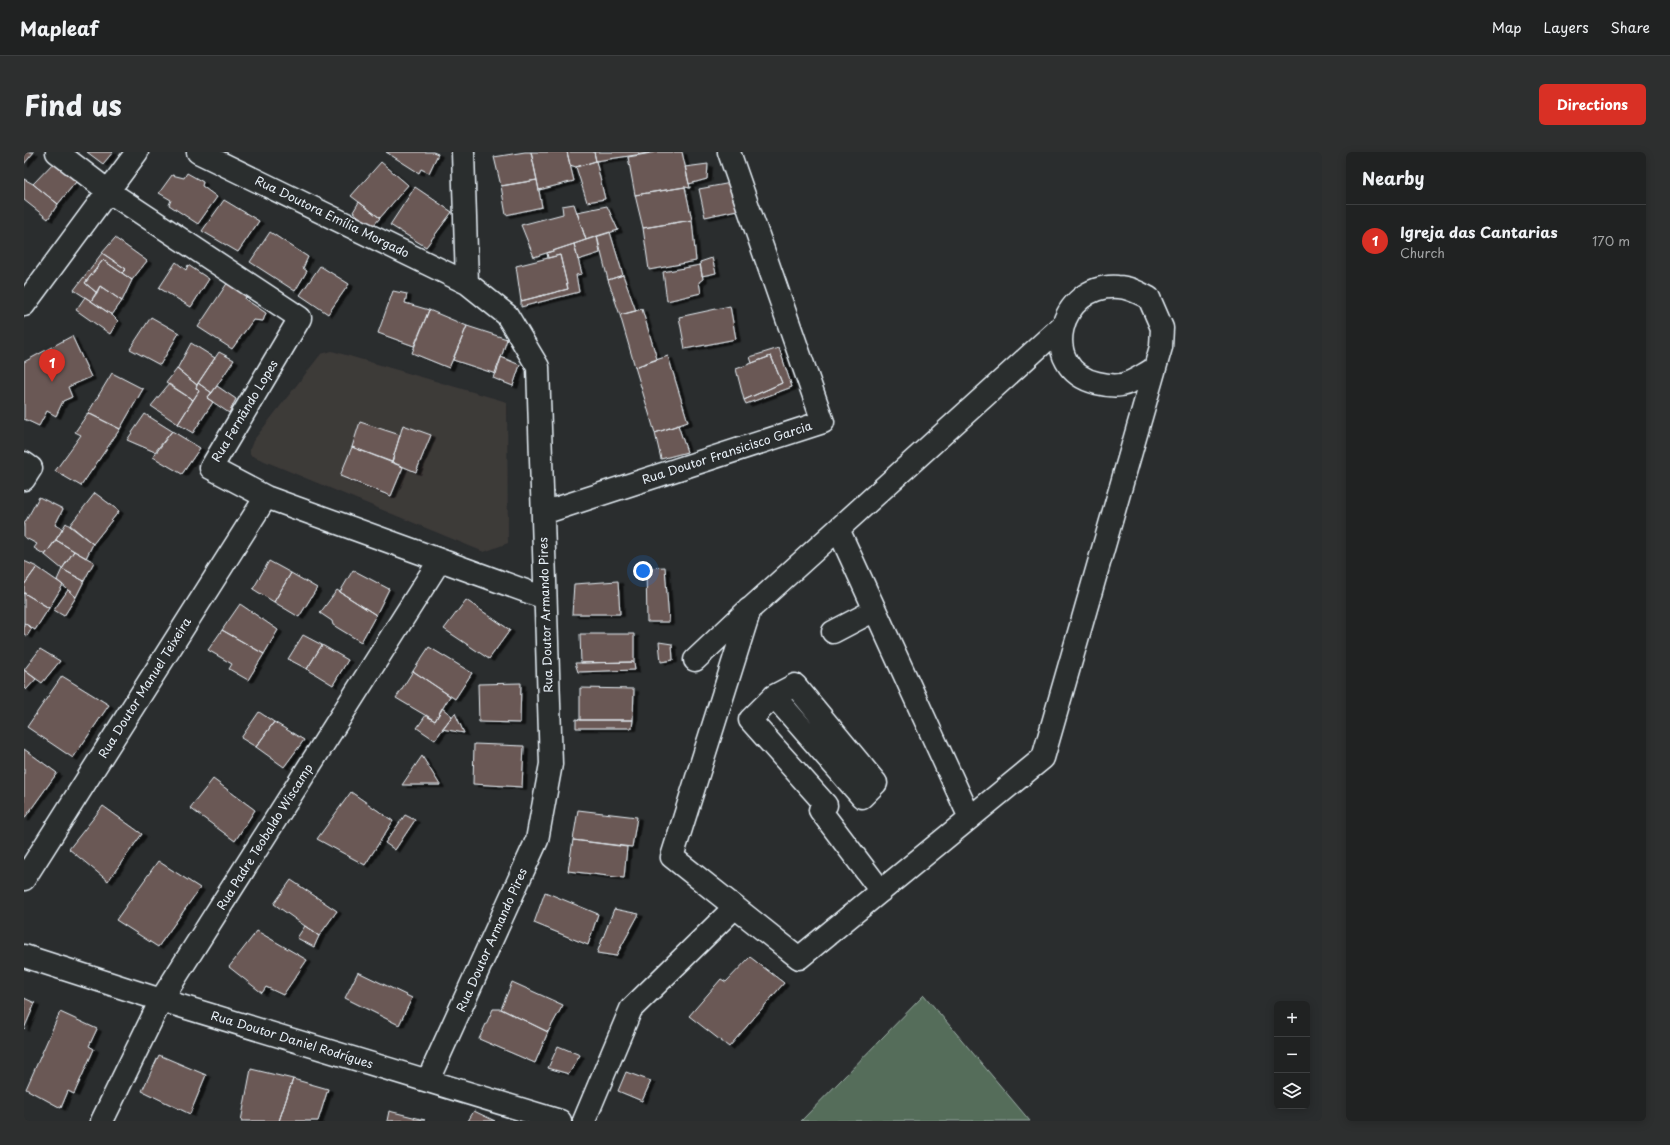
<!DOCTYPE html>
<html lang="en">
<head>
<meta charset="utf-8">
<style>
  :root { --surface:#202222; --page:#2d2f2f; --text:#f1f3f6; --muted:#a2a4a5; --line:#3d3f40; --accent:#d93025 }
  body { margin:0; font-family:"Playpen Sans",sans-serif; background:var(--page); color:var(--text) }
  .controls { position:absolute; right:12px; bottom:12px; display:grid; overflow:hidden; border-radius:6px; box-shadow:0 2px 10px #0003 }
  .controls button { width:36px; height:36px; display:grid; place-items:center; padding:0; border:0; border-bottom:1px solid var(--line); background:var(--surface); color:var(--text); font:20px sans-serif }
  .you { position:absolute; left:619px; top:419px; width:14px; height:14px; margin:-10px; border:3px solid #fff; border-radius:50%; background:#1a73e8; box-shadow:0 0 0 6px #1a73e833 }
  .badge { display:grid; place-items:center; width:26px; height:26px; border-radius:50%; background:var(--accent); color:#fff; font-size:13px; font-weight:700 }
  .pin { position:absolute; translate:-50% -33px; filter:drop-shadow(0 1px 2px #0008) }
  .pin::after { content:''; position:absolute; top:21px; width:14px; height:12px; background:inherit; clip-path:polygon(0 0,100% 0,50% 100%) }
  .list { margin:0; padding:0; list-style:none }
  h2 { display:flex; justify-content:space-between; align-items:center; height:52px; margin:0; padding:0 16px; font-size:17px }
  h2 small { font-size:13px; font-weight:400; color:var(--muted) }
  .list li { display:grid; grid-template-columns:26px 1fr auto; gap:12px; align-items:center; box-sizing:border-box; height:72px; padding:0 16px; border-top:1px solid var(--line) }
  .list b { display:block; font-size:15px; white-space:nowrap }
  .list p { margin:0; font-size:13px; white-space:nowrap; color:var(--muted) }
  .list em { font-size:13px; font-style:normal; color:var(--muted) }
  .icon { flex:none; width:22px; height:22px; fill:none; stroke:currentColor; stroke-width:2; stroke-linecap:round; stroke-linejoin:round }
  .map { position:relative; flex:none; width:1298px; height:969px; overflow:hidden; border-radius:6px }
  header { display:flex; align-items:center; gap:24px; box-sizing:border-box; height:56px; padding:0 20px; background:var(--surface); border-bottom:1px solid var(--line) }
  header strong { font-size:19px }
  nav { display:flex; gap:22px; margin-inline-start:auto; font-size:14px }
  .intro { display:flex; align-items:center; justify-content:space-between; box-sizing:border-box; height:96px; padding:0 24px }
  h1 { margin:0; font-size:28px }
  .button { padding:10px 18px; border-radius:6px; background:var(--accent); color:#fff; font-size:14px; font-weight:700 }
  main { display:flex; gap:24px; padding:0 24px }
  aside { flex:1; background:var(--surface); border-radius:6px; box-shadow:0 2px 10px #0003 }
  .map>svg:first-child { display:block }
  .built { fill:#3e3a39 }
  .green { fill:#546d5a; stroke:#9eafa9 }
  .building { fill:#6b5954; stroke:#e8f1f8; filter:url(#shadow) }
  .lines { fill:none; stroke-linecap:round; stroke-linejoin:round }
  .minor-casing { stroke:#e8f1f8; stroke-width:25 }
  .minor { stroke:#2a2d2e; stroke-width:22 }
  .labels { text-anchor:middle; stroke-width:4; stroke-linejoin:round; paint-order:stroke }
  .street-label { font-size:12px; fill:#e8f1f8; stroke:#2a2d2e }
</style>
</head>
<body>
<header>
<strong>Mapleaf</strong>
<nav><a>Map</a><a>Layers</a><a>Share</a></nav>
</header>
<div class="intro"><h1>Find us</h1><a class="button">Directions</a></div>
<main>
<div class="map">
<svg width="1298" height="969" viewBox="0 0 1298 969">
  <defs>
    <filter id="shadow"><feDropShadow dx="4.5" dy="2.5" stdDeviation="0" flood-color="#0009"/></filter>
  </defs>
  <rect width="100%" height="100%" fill="#2a2d2e"/>
  <filter id="ink" filterUnits="userSpaceOnUse"><feTurbulence type="fractalNoise" baseFrequency=".025" numOctaves="2"/><feDisplacementMap in="SourceGraphic" scale="8" xChannelSelector="R" yChannelSelector="G"/><feConvolveMatrix kernelMatrix="1 2 1 2 8 2 1 2 1" color-interpolation-filters="sRGB"/></filter>
  <g filter="url(#ink)">
    <path class="built" d="M 308,199 L 483,250 L 484,391 L 460,400 L 226,303 L 226,297 L 229,289 L 297,202 Z"/>
    <path class="green" d="M 900,843 L 1006,969 L 777,969 Z"/>
    <path class="building" d="M 0,0 L 10,0 L 0,12 Z
      M 63,0 L 89,0 L 79,12 Z
      M 362,0 L 409,0 L 414,2 L 405,21 L 397,17 L 395,21 Z
      M 501,0 L 507,0 L 513,28 L 477,34 L 470,5 Z
      M 507,0 L 543,0 L 550,29 L 515,38 Z
      M 543,0 L 570,0 L 572,9 L 552,15 L 546,13 Z
      M 570,0 L 625,0 L 625,1 L 572,9 Z
      M 633,0 L 658,0 L 666,36 L 661,35 L 611,43 L 604,5 Z
      M 32,8 L 56,25 L 34,52 L 9,32 Z
      M 572,9 L 581,47 L 563,50 L 552,15 Z
      M 357,10 L 384,33 L 356,66 L 327,44 Z
      M 684,12 L 683,27 L 665,32 L 661,15 Z
      M 163,21 L 179,30 L 178,34 L 193,45 L 174,72 L 145,53 L 147,48 L 135,41 L 148,23 L 160,26 Z
      M 0,27 L 9,32 L 34,52 L 24,67 L 0,48 Z
      M 513,28 L 518,55 L 482,63 L 477,34 Z
      M 707,31 L 713,58 L 681,65 L 675,37 Z
      M 391,35 L 428,60 L 402,95 L 366,73 Z
      M 661,35 L 668,68 L 619,76 L 611,43 Z
      M 200,48 L 235,69 L 214,100 L 178,79 Z
      M 335,50 L 356,66 L 348,75 L 329,60 Z
      M 550,52 L 562,88 L 510,105 L 497,73 L 539,62 L 538,54 Z
      M 583,54 L 594,78 L 562,88 L 553,60 Z
      M 668,68 L 672,109 L 625,118 L 619,76 Z
      M 246,80 L 284,105 L 279,116 L 283,119 L 271,139 L 226,110 Z
      M 586,80 L 599,123 L 584,128 L 573,84 Z
      M 573,84 L 576,101 L 554,108 L 550,92 Z
      M 91,86 L 123,109 L 108,128 L 98,121 L 102,117 L 78,101 Z
      M 550,92 L 558,122 L 552,123 L 555,140 L 497,155 L 497,149 L 544,137 L 536,103 L 524,106 L 523,101 Z
      M 78,101 L 102,117 L 98,121 L 79,108 L 61,131 L 73,141 L 67,149 L 50,138 Z
      M 536,103 L 544,137 L 497,149 L 492,114 Z
      M 688,106 L 692,121 L 678,124 L 676,110 Z
      M 79,108 L 108,128 L 98,149 L 76,134 L 73,141 L 61,131 Z
      M 152,110 L 162,118 L 164,113 L 185,127 L 167,155 L 135,136 Z
      M 676,113 L 679,127 L 675,130 L 677,141 L 643,149 L 639,120 Z
      M 296,114 L 325,132 L 304,162 L 276,143 Z
      M 599,123 L 612,159 L 596,163 L 584,128 Z
      M 206,127 L 225,138 L 221,147 L 242,161 L 239,169 L 229,168 L 208,197 L 174,175 Z
      M 76,134 L 98,149 L 88,163 L 67,149 Z
      M 369,139 L 383,142 L 381,151 L 405,158 L 390,194 L 354,181 Z
      M 61,145 L 88,163 L 94,169 L 86,182 L 52,158 Z
      M 706,154 L 712,187 L 661,197 L 655,165 Z
      M 618,157 L 633,207 L 611,215 L 596,163 Z
      M 405,158 L 443,174 L 425,216 L 388,201 Z
      M 127,165 L 155,181 L 136,213 L 106,197 Z
      M 443,174 L 483,187 L 472,222 L 429,208 Z
      M 48,184 L 67,225 L 44,235 L 48,245 L 39,249 L 32,264 L 23,259 L 15,274 L 0,267 L 0,210 Z
      M 167,191 L 191,206 L 173,233 L 153,217 Z
      M 755,196 L 768,235 L 722,252 L 720,248 L 758,231 L 747,204 L 728,211 L 726,205 Z
      M 195,200 L 210,208 L 188,241 L 174,231 Z
      M 644,204 L 664,270 L 631,281 L 611,215 Z
      M 747,204 L 758,231 L 720,248 L 712,217 Z
      M 477,205 L 496,213 L 489,234 L 469,226 Z
      M 153,217 L 173,233 L 172,236 L 175,239 L 169,248 L 142,231 Z
      M 88,221 L 119,237 L 96,277 L 64,261 Z
      M 174,231 L 188,241 L 183,246 L 189,250 L 169,281 L 154,272 L 175,239 L 172,236 Z
      M 145,232 L 169,248 L 154,272 L 127,254 Z
      M 193,234 L 212,247 L 205,261 L 183,246 Z
      M 64,261 L 96,277 L 57,334 L 31,319 L 57,283 L 51,280 Z
      M 121,262 L 148,279 L 131,300 L 103,288 Z
      M 336,270 L 376,283 L 368,310 L 328,295 Z
      M 379,273 L 407,283 L 392,320 L 368,310 Z
      M 654,273 L 663,300 L 637,307 L 631,281 Z
      M 148,279 L 176,296 L 158,322 L 129,305 Z
      M 328,295 L 379,315 L 367,344 L 316,324 Z
      M 71,341 L 95,359 L 69,392 L 46,373 Z
      M 15,345 L 39,357 L 31,373 L 39,377 L 21,403 L 10,396 L 13,392 L 0,385 L 0,372 Z
      M 42,371 L 69,392 L 62,406 L 32,388 Z
      M 32,388 L 50,399 L 38,417 L 21,403 Z
      M 50,399 L 70,410 L 60,429 L 38,417 Z
      M 0,409 L 13,415 L 0,433 Z
      M 245,409 L 267,421 L 250,450 L 229,437 Z
      M 13,415 L 39,433 L 25,456 L 0,441 L 0,433 Z
      M 641,415 L 645,470 L 623,470 L 622,416 Z
      M 38,417 L 60,429 L 52,445 L 33,428 Z
      M 329,418 L 365,437 L 352,463 L 316,440 Z
      M 267,421 L 293,436 L 275,465 L 250,450 Z
      M 594,429 L 596,462 L 548,462 L 550,432 Z
      M 44,438 L 52,445 L 40,464 L 30,458 Z
      M 313,438 L 352,463 L 337,490 L 309,473 L 308,469 L 296,461 Z
      M 0,441 L 25,456 L 11,478 L 0,471 Z
      M 442,448 L 486,478 L 465,507 L 420,477 Z
      M 216,452 L 254,478 L 240,502 L 198,478 Z
      M 0,471 L 8,476 L 3,484 L 0,482 Z
      M 198,478 L 240,502 L 224,528 L 205,517 L 208,512 L 184,498 Z
      M 556,482 L 610,482 L 610,510 L 557,511 Z
      M 279,483 L 298,493 L 283,517 L 264,507 Z
      M 635,490 L 648,492 L 649,508 L 637,510 Z
      M 298,493 L 324,508 L 309,533 L 283,517 Z
      M 405,495 L 448,521 L 431,547 L 389,519 Z
      M 16,497 L 36,509 L 18,531 L 0,518 Z
      M 610,510 L 611,518 L 554,520 L 551,511 Z
      M 0,518 L 12,527 L 2,538 L 0,536 Z
      M 389,519 L 426,544 L 411,569 L 372,546 Z
      M 38,524 L 85,553 L 49,606 L 3,575 Z
      M 497,531 L 496,571 L 455,570 L 454,532 Z
      M 556,536 L 610,537 L 609,568 L 556,568 Z
      M 418,556 L 428,564 L 411,588 L 393,576 L 402,563 L 411,569 Z
      M 235,560 L 250,570 L 232,595 L 217,586 Z
      M 431,561 L 440,581 L 418,577 Z
      M 552,567 L 556,568 L 609,568 L 608,576 L 552,576 Z
      M 250,570 L 280,588 L 260,615 L 232,595 Z
      M 450,592 L 500,594 L 498,635 L 449,632 Z
      M 0,597 L 33,621 L 0,667 Z
      M 398,604 L 416,633 L 378,633 Z
      M 189,627 L 231,658 L 211,689 L 166,656 Z
      M 327,640 L 369,669 L 341,713 L 293,687 Z
      M 79,654 L 118,682 L 84,729 L 45,697 Z
      M 554,658 L 613,665 L 608,695 L 549,688 Z
      M 381,663 L 391,668 L 371,698 L 361,691 Z
      M 549,688 L 603,695 L 600,726 L 544,719 Z
      M 134,709 L 176,736 L 134,795 L 92,768 Z
      M 267,728 L 313,759 L 295,784 L 250,752 Z
      M 521,740 L 574,762 L 564,793 L 510,771 Z
      M 590,757 L 615,762 L 592,804 L 573,801 Z
      M 281,774 L 295,784 L 290,795 L 273,786 Z
      M 233,779 L 283,808 L 259,843 L 242,835 L 238,841 L 205,815 Z
      M 726,805 L 760,831 L 705,895 L 665,864 L 697,827 L 702,830 Z
      M 334,820 L 388,846 L 375,873 L 321,846 Z
      M 488,830 L 539,853 L 524,880 L 477,857 Z
      M 0,846 L 11,851 L 0,877 Z
      M 469,857 L 477,857 L 524,880 L 511,911 L 455,887 Z
      M 36,860 L 73,877 L 65,894 L 70,897 L 50,942 L 44,939 L 37,956 L 2,937 Z
      M 534,894 L 556,903 L 545,922 L 524,916 Z
      M 135,903 L 182,923 L 166,962 L 118,939 Z
      M 227,917 L 269,927 L 255,969 L 217,969 Z
      M 602,920 L 627,929 L 618,949 L 594,939 Z
      M 269,927 L 304,937 L 294,969 L 255,969 Z
      M 365,959 L 401,968 L 363,969 Z
      M 450,959 L 471,969 L 444,969 Z"/>
    <g class="lines">
      <g class="minor-casing">
        <path id="minor" d="M 33,0 L 84,39 L 276,166 L 187,316 L 242,345 L 521,446
          M 174,0 L 443,131
          M 0,153 L 113,0
          M 1038,174 L 726,457 L 648,705 L 775,806 L 1019,606 L 1137,195 L 1138,176 L 1125,146 C 1115,141 1105,135 1094,135 C 1034,131 1013,217 1073,231 C 1081,233 1090,234 1097,233 C 1109,231 1120,222 1130,217
          M 0,311 L 7,316 L 0,327
          M 519,361 L 799,270 L 705,0
          M 814,377 L 946,666
          M 809,480 L 851,458
          M 671,508 L 725,457
          M 750,544 L 771,533 L 852,631 L 838,645 L 750,544 L 726,568 L 802,653 L 796,658 L 857,739
          M 0,727 L 242,345
          M 0,804 L 137,848 L 536,969
          M 404,928 L 513,688 L 527,612 L 514,215 L 483,163 L 443,131 L 439,0
          M 78,969 L 137,848 L 416,408
          M 560,969 L 607,857 L 711,755"/>
      </g>
      <use href="#minor" class="minor"/>
    </g>
  </g>
  <g class="labels">
    <g class="street-label">
      <text transform="translate(308 65) rotate(26)" y="4">Rua Doutora Emília Morgado</text>
      <text transform="translate(221 259) rotate(-59)" y="4">Rua Fernãndo Lopes</text>
      <text transform="translate(703 301) rotate(-18)" y="4">Rua Doutor Fransicisco Garcia</text>
      <text transform="translate(522 463) rotate(-92)" y="4">Rua Doutor Armando Pires</text>
      <text transform="translate(121 536) rotate(-58)" y="4">Rua Doutor Manuel Teixeira</text>
      <text transform="translate(241 685) rotate(-58)" y="4">Rua Padre Teobaldo Wiscamp</text>
      <text transform="translate(468 788) rotate(-66)" y="4">Rua Doutor Armando Pires</text>
      <text transform="translate(268 888) rotate(17)" y="4">Rua Doutor Daniel Rodrígues</text>
    </g>
  </g>
</svg>
<div class="controls">
<button>+</button>
<button>−</button>
<button><svg class="icon" aria-label="layers" viewBox="0 0 24 24"><path d="M12 4l9 5-9 5-9-5zM3 14l9 5 9-5"/></svg></button>
</div>
<div class="you"></div>
<div class="pin badge" style="left:28px;top:230px">1</div>
</div>
<aside>
<h2>Nearby<small></small></h2>
<ul class="list">
<li><span class="badge">1</span><div><b>Igreja das Cantarias</b><p>Church</p></div><em>170 m</em></li>
</ul>
</aside>
</main>
</body>
</html>
